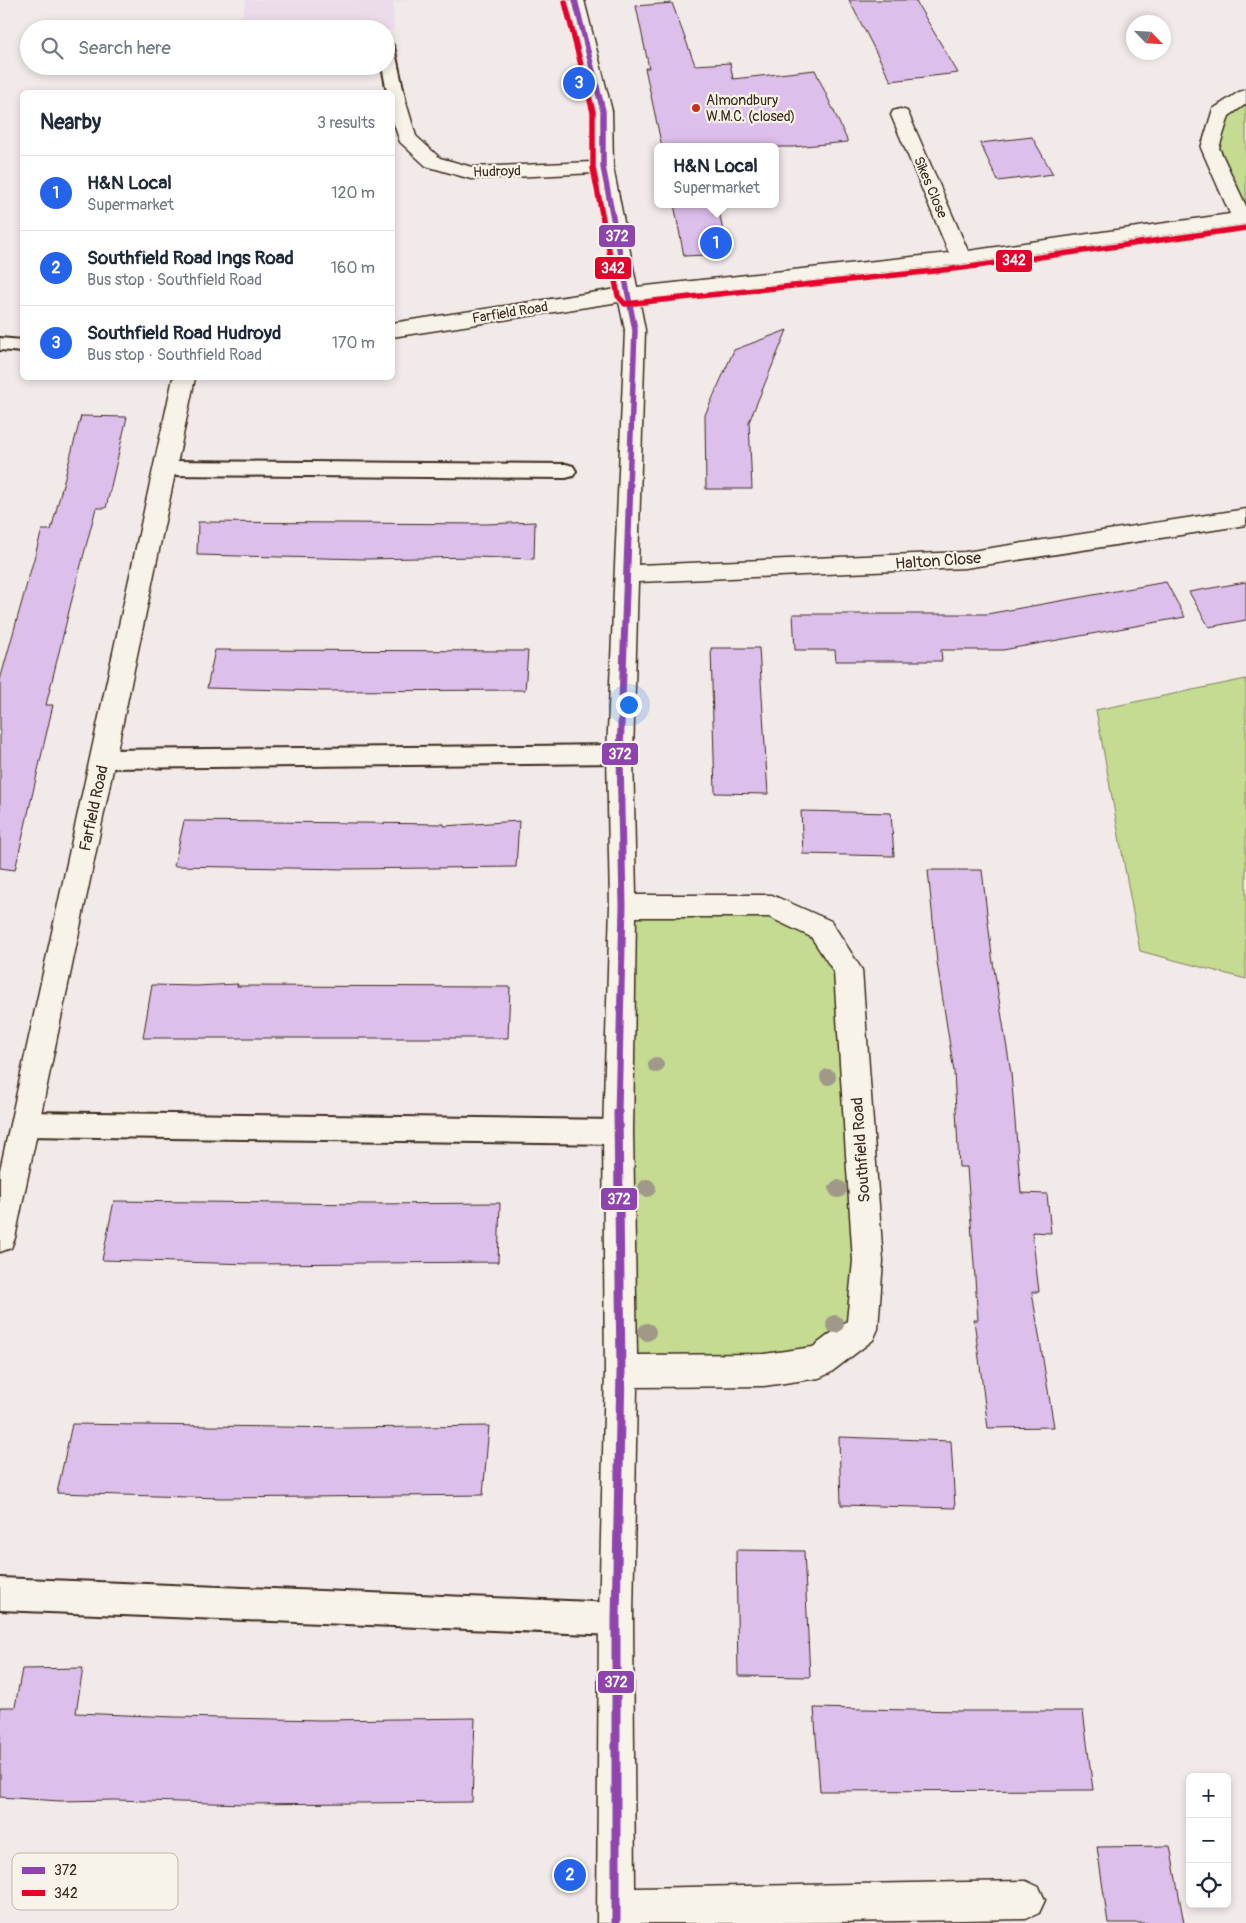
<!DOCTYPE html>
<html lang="en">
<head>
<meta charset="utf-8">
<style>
  :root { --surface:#fff; --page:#f6f6f7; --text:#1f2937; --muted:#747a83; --line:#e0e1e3; --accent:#2563eb }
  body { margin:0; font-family:Pangolin,sans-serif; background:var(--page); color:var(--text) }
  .controls { position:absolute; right:15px; bottom:15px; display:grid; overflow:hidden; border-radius:8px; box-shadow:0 2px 8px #0003 }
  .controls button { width:45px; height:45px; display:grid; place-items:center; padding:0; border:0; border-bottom:1px solid var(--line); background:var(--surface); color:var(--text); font:25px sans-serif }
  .compass { position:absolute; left:1126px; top:15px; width:45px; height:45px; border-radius:50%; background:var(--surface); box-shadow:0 2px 8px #0003; rotate:115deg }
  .you { position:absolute; left:628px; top:704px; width:18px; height:18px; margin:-12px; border:4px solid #fff; border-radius:50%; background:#1a73e8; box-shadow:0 0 0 8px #1a73e833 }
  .badge { display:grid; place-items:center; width:32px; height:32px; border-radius:50%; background:var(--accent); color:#fff; font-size:16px; font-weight:700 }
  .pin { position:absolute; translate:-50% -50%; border:2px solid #fff; box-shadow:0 1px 5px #0006 }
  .popup { position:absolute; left:654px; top:143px; width:125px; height:65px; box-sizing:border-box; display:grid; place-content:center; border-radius:8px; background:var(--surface); filter:drop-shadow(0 1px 4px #0005); font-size:16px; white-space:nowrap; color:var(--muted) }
  .popup b { font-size:19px; color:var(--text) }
  .popup::after { content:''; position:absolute; left:50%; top:100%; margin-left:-10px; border:10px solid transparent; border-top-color:var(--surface) }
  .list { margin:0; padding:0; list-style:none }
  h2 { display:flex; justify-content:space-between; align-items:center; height:65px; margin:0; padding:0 20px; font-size:21px }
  h2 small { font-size:16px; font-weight:400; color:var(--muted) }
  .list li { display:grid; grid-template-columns:32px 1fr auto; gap:15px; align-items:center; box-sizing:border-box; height:75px; padding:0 20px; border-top:1px solid var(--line) }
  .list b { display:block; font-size:19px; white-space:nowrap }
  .list p { margin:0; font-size:16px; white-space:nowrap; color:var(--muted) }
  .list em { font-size:16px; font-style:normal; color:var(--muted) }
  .icon { flex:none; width:28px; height:28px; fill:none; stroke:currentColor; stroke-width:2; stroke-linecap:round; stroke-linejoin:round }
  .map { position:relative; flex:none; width:1246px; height:1923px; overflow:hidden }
  .search { position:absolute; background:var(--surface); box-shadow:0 2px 8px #0003; left:20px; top:20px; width:375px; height:55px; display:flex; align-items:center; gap:12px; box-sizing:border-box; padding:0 18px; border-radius:28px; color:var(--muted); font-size:19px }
  .panel { position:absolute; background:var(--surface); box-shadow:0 2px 8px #0003; left:20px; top:90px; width:375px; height:290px; border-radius:8px }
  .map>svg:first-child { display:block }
  .built { fill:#ecdcea }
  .green { fill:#c4db91; stroke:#808258 }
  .building { fill:#ddbfec; stroke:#3b2a1e }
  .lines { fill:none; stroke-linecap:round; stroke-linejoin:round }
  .service-casing { stroke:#3b2a1e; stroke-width:4 }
  .minor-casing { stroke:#3b2a1e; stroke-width:3 }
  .service { fill:#f7f3e8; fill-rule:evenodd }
  .minor { fill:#f7f3e8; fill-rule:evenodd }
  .bus-1-far2-casing { stroke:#f7f3e8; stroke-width:8 }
  .bus-1-far1-casing { stroke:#f7f3e8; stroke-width:11 }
  .bus-1-casing { stroke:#f7f3e8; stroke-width:12 }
  .bus-2-casing { stroke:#f7f3e8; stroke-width:8 }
  .bus-1-far2 { stroke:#8e44ad; stroke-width:5.5 }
  .bus-1-far1 { stroke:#8e44ad; stroke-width:7 }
  .bus-1 { stroke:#8e44ad; stroke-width:9 }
  .bus-2 { stroke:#e4002b; stroke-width:5.5 }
  .tree { fill:#a09889 }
  .poi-dot { fill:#c8321e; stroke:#f7f3e8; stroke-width:2 }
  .labels { text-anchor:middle; stroke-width:4.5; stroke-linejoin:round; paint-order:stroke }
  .far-poi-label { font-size:14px; fill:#3b2a1e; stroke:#f7f3e8; text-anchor:start }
  .far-street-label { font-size:14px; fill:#3b2a1e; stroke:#f7f3e8 }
  .street-label { font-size:16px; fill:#3b2a1e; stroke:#f7f3e8 }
  .key { fill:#f7f3e8; stroke:#bfb7ab; stroke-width:1 }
  .key-label { font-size:14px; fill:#3b2a1e }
  .line-badge { stroke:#f7f3e8; stroke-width:2 }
  .badge-label { font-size:14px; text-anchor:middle; font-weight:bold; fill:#fff }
</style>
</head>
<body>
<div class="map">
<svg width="1246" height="1923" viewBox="0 0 1246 1923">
  <rect width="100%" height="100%" fill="#f2e9e9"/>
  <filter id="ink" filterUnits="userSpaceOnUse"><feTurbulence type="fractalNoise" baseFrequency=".02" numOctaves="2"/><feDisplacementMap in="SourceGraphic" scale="10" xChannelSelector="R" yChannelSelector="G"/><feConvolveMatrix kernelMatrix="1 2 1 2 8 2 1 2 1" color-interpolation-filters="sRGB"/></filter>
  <g filter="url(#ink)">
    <path class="built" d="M 246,0 L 409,0 L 393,2 L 394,30 L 386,30 L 386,29 L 239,29 Z"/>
    <path class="green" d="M 1246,96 L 1246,218 L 1210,148 L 1220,113 Z
      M 1246,679 L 1246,979 L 1140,951 L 1096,710 Z
      M 628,896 L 772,906 L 821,929 L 848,970 L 862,1329 L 819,1362 L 621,1371 Z"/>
    <path class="building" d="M 849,0 L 915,0 L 958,73 L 891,81 Z
      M 672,3 L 695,65 L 730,63 L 733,79 L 815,70 L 848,142 L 793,147 L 662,147 L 645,68 L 649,68 L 636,6 Z
      M 1032,137 L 1053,174 L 998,181 L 980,143 Z
      M 674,204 L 718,204 L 727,254 L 684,256 Z
      M 787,330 L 749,422 L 752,489 L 706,489 L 705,415 L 734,350 Z
      M 81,416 L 127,417 L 106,508 L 96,508 L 71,603 L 46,705 L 53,705 L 15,870 L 0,868 L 0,680 L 42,530 L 51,530 Z
      M 198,522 L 486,524 L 535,522 L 534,559 L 476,557 L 364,559 L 197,555 Z
      M 1166,582 L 1185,617 L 1003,650 L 941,650 L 942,661 L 836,661 L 835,650 L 795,650 L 793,614 L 987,614 Z
      M 1246,582 L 1246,620 L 1209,627 L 1189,592 Z
      M 711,648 L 759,648 L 768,794 L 715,793 Z
      M 215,650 L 528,651 L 525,690 L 324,691 L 207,688 Z
      M 801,811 L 891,813 L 894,856 L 803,854 Z
      M 184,821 L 444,824 L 444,826 L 519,821 L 516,867 L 346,869 L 174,866 Z
      M 928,870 L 982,870 L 992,956 L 1011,1073 L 1021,1193 L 1047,1194 L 1051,1233 L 1032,1232 L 1039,1292 L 1032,1292 L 1054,1427 L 988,1428 L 974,1320 L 978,1320 L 967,1167 L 959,1167 L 954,1072 L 937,962 Z
      M 238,984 L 237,986 L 510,987 L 508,1038 L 143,1038 L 152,985 L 196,986 Z
      M 114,1201 L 369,1204 L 500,1203 L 498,1262 L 253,1264 L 102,1260 Z
      M 72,1424 L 347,1428 L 489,1426 L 483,1495 L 221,1498 L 57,1493 Z
      M 839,1437 L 951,1441 L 955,1508 L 841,1505 Z
      M 736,1550 L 804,1551 L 810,1677 L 738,1676 Z
      M 83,1668 L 76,1713 L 175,1717 L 323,1720 L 475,1718 L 472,1802 L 245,1804 L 115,1800 L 60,1801 L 0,1797 L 0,1707 L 15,1707 L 22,1669 Z
      M 814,1708 L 960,1711 L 1083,1711 L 1093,1790 L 820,1791 Z
      M 1170,1846 L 1184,1923 L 1108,1923 L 1097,1847 Z"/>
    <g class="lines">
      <g class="service-casing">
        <path id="service" d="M 386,42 L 392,44 L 394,47 L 406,103 L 404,107 L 392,107 L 392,92 L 387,92 L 382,66 L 386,66 Z
          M 0,338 L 22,340 L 22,352 L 0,350 Z
          M 165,461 L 566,464 L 573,466 L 576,471 L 573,476 L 566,478 L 165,475 L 158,473 L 155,468 L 158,463 Z
          M 620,745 L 628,748 L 632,754 L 628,760 L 620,763 L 104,768 L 96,765 L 92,759 L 96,753 L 104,750 Z
          M 25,1112 L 618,1120 L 627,1123 L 631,1132 L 627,1141 L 618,1144 L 25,1136 L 16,1133 L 12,1124 L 16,1115 Z
          M 0,1578 L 616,1603 L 627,1608 L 632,1619 L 627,1630 L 616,1635 L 0,1610 Z"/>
      </g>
      <g class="minor-casing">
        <path id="minor" d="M 566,0 L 584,0 L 612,111 L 613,167 L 637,287 L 949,253 L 891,115 L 893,111 L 900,109 L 907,111 L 909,115 L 968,251 L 1230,214 L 1201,148 L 1213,109 L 1239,92 L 1246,90 L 1246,104 L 1229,116 L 1219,148 L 1246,206 L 1246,224 L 961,264 L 639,299 L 645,330 L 638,565 L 965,552 L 1246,509 L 1246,525 L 965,568 L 638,582 L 633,754 L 636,895 L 772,895 L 831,921 L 862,970 L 883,1261 L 878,1329 L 873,1340 L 830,1373 L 819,1378 L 764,1386 L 637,1387 L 633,1619 L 635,1888 L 1026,1881 L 1039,1887 L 1045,1900 L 1039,1913 L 1026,1919 L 773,1923 L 597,1923 L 599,1619 L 605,1371 L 603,1132 L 610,906 L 607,754 L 625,330 L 619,302 L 392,337 L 392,323 L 617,289 L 595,173 L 471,179 L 426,166 L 400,142 L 392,118 L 392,99 L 405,99 L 416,136 L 440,158 L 472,167 L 593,162 L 594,111 ZM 636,917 L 769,917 L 811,937 L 834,972 L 853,1261 L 847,1321 L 813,1347 L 764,1354 L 637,1355 L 633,1132 Z
          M 173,378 L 195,378 L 15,1238 L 11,1248 L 0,1252 L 0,1170 Z"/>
      </g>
      <use href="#service" class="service"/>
      <use href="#minor" class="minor"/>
      <g class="bus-1-far2-casing">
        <path id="bus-1-far2" d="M 575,0 L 603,111 L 603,167 L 635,330 L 629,486"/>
      </g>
      <g class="bus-1-far1-casing">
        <path id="bus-1-far1" d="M 618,1113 L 623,906 L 620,754 L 630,485"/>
      </g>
      <g class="bus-1-casing">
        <path id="bus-1" d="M 616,1923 L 616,1619 L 621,1371 L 618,1112"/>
      </g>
      <g class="bus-2-casing">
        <path id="bus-2" d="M 565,2 L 593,112 L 593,168 L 618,296 L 625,304 L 962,268 L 1246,228"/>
      </g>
      <use href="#bus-1-far2" class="bus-1-far2"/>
      <use href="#bus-1-far1" class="bus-1-far1"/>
      <use href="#bus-1" class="bus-1"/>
      <use href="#bus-2" class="bus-2"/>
    </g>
    <g class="tree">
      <circle cx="656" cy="1065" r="8"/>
      <circle cx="828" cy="1077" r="8"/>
      <circle cx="647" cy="1188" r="9"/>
      <circle cx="838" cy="1189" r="9"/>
      <circle cx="835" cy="1324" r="9"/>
      <circle cx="647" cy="1332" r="9"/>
    </g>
  </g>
  <circle class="poi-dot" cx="696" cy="108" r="5"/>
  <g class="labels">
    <g class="far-poi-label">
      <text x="706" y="105">Almondbury<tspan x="706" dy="16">W.M.C. (closed)</tspan></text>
    </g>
    <g class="far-street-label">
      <text transform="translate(497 171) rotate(-2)" y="5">Hudroyd</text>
      <text transform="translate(931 187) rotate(67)" y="5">Sikes Close</text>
      <text transform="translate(510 312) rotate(-9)" y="5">Farfield Road</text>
    </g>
    <g class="street-label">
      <text transform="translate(938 560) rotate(-4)" y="6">Halton Close</text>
      <text transform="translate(93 808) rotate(-78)" y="6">Farfield Road</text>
      <text transform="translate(860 1150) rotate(-94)" y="6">Southfield Road</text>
    </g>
  </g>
  <rect x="12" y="1853" width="166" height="57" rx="8" class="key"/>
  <rect x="22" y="1867" width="23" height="7" fill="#8e44ad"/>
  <rect x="22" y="1890" width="23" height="6" fill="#e4002b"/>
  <g class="key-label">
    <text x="54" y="1875">372</text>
    <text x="54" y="1898">342</text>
  </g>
  <g class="line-badge">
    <rect x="598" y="224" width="38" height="24" rx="5" fill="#8e44ad"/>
    <rect x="995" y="249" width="38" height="24" rx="5" fill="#e4002b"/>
    <rect x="594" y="256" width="38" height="24" rx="5" fill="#e4002b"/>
    <rect x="601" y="742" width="38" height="24" rx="5" fill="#8e44ad"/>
    <rect x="600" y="1187" width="38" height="24" rx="5" fill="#8e44ad"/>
    <rect x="597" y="1670" width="38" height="24" rx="5" fill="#8e44ad"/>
  </g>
  <g class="badge-label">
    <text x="617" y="241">372</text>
    <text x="1014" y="265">342</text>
    <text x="613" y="273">342</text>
    <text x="620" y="759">372</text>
    <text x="619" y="1204">372</text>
    <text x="616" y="1687">372</text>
  </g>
</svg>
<div class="controls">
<button>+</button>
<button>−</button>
<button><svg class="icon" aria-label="locate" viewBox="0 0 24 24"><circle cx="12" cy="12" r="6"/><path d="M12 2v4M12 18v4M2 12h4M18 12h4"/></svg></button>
</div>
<svg class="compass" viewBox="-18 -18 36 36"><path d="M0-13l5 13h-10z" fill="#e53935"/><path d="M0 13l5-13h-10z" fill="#747a83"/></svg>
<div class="you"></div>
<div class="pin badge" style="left:716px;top:243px">1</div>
<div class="popup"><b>H&amp;N Local</b>Supermarket</div>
<div class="pin badge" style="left:570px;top:1875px">2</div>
<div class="pin badge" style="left:579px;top:83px">3</div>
<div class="search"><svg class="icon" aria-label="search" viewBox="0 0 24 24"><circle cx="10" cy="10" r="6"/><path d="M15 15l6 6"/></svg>Search here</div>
<section class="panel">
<h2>Nearby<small>3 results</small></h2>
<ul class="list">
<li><span class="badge">1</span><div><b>H&amp;N Local</b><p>Supermarket</p></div><em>120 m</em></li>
<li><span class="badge">2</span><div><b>Southfield Road Ings Road</b><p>Bus stop · Southfield Road</p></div><em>160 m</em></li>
<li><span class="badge">3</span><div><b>Southfield Road Hudroyd</b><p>Bus stop · Southfield Road</p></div><em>170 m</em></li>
</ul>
</section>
</div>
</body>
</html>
